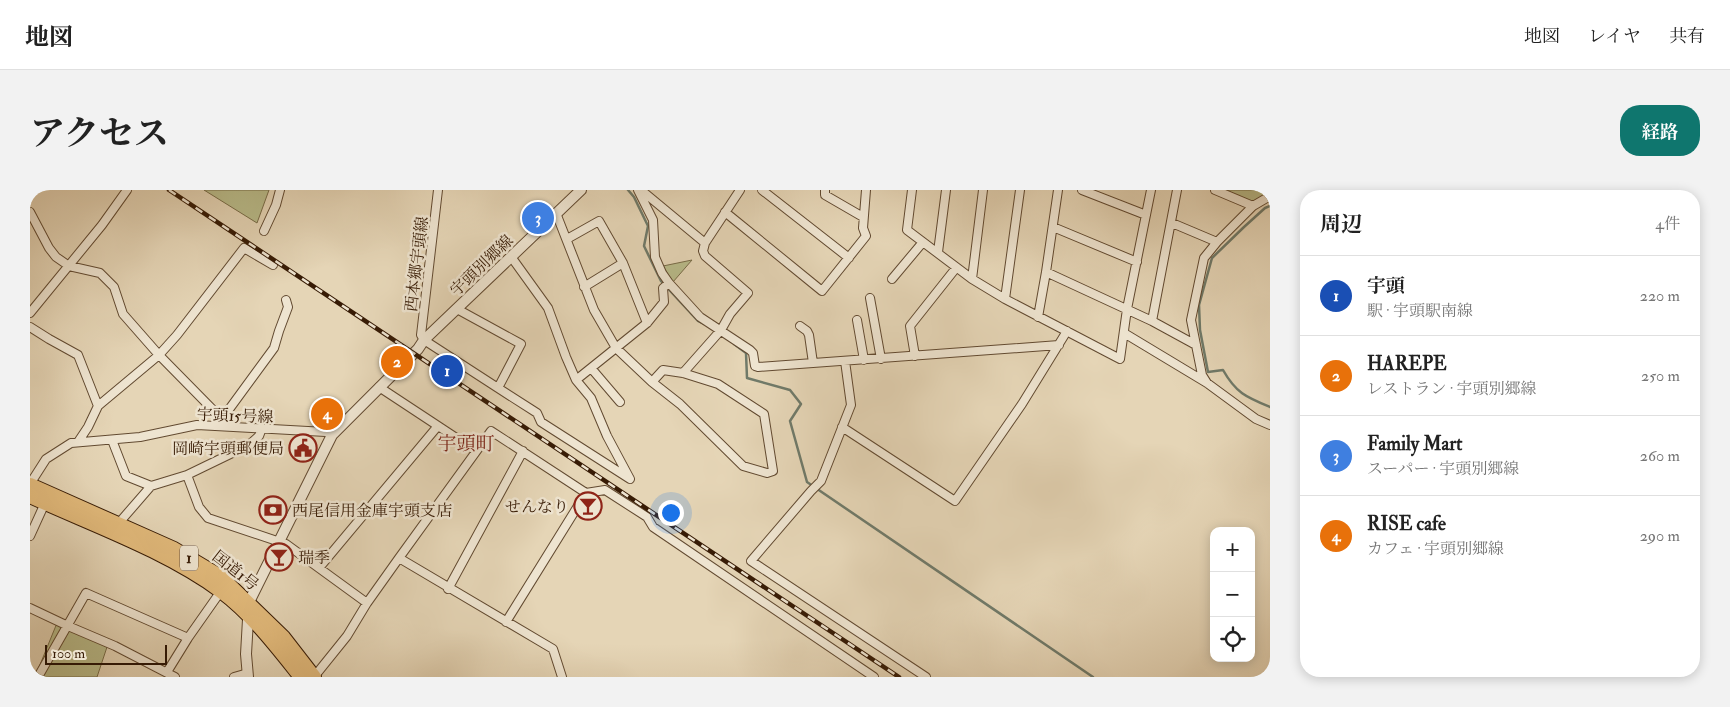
<!DOCTYPE html>
<html lang="ja">
<head>
<meta charset="utf-8">
<style>
  :root { --surface:#fff; --page:#f2f2f2; --text:#222; --muted:#767676; --line:#e0e0e0; --accent:#0f766e }
  body { margin:0; font-family:"IM FELL Double Pica","Noto Serif JP",serif; background:var(--page); color:var(--text) }
  .controls { position:absolute; right:15px; bottom:15px; display:grid; overflow:hidden; border-radius:10px; box-shadow:0 2px 12px #0003 }
  .controls button { width:45px; height:45px; display:grid; place-items:center; padding:0; border:0; border-bottom:1px solid var(--line); background:var(--surface); color:var(--text); font:25px sans-serif }
  .scale { position:absolute; left:15px; bottom:12px; width:122px; box-sizing:border-box; padding-left:5px; border:2px solid #371b05; border-top:0; font-size:14px; line-height:18px; white-space:nowrap; color:#371b05; -webkit-text-stroke:4px #eee4d0; paint-order:stroke }
  .you { position:absolute; left:640px; top:322px; width:18px; height:18px; margin:-12px; border:4px solid #fff; border-radius:50%; background:#1a73e8; box-shadow:0 0 0 8px #1a73e833 }
  .badge { display:grid; place-items:center; width:32px; height:32px; border-radius:50%; background:var(--accent); color:#fff; font-size:16px; font-weight:700 }
  .pin { position:absolute; translate:-50% -50%; border:2px solid #fff; box-shadow:0 1px 5px #0006 }
  .list { margin:0; padding:0; list-style:none }
  h2 { display:flex; justify-content:space-between; align-items:center; height:65px; margin:0; padding:0 20px; font-size:21px }
  h2 small { font-size:16px; font-weight:400; color:var(--muted) }
  .list li { display:grid; grid-template-columns:32px 1fr auto; gap:15px; align-items:center; box-sizing:border-box; height:80px; padding:0 20px; border-top:1px solid var(--line) }
  .list b { display:block; font-size:19px; white-space:nowrap }
  .list p { margin:0; font-size:16px; white-space:nowrap; color:var(--muted) }
  .list em { font-size:16px; font-style:normal; color:var(--muted) }
  .icon { flex:none; width:28px; height:28px; fill:none; stroke:currentColor; stroke-width:2; stroke-linecap:round; stroke-linejoin:round }
  .map { position:relative; flex:none; width:1240px; height:487px; overflow:hidden; border-radius:20px }
  header { display:flex; align-items:center; gap:30px; box-sizing:border-box; height:70px; padding:0 25px; background:var(--surface); border-bottom:1px solid var(--line) }
  header strong { font-size:24px }
  nav { display:flex; gap:28px; margin-inline-start:auto; font-size:18px }
  .intro { display:flex; align-items:center; justify-content:space-between; box-sizing:border-box; height:120px; padding:0 30px }
  h1 { margin:0; font-size:35px }
  .button { padding:12px 22px; border-radius:20px; background:var(--accent); color:#fff; font-size:18px; font-weight:700 }
  main { display:flex; gap:30px; padding:0 30px }
  aside { flex:1; background:var(--surface); border-radius:20px; box-shadow:0 2px 12px #0003 }
  .map>svg:first-child { display:block }
  .green { fill:#b9bc8b; stroke:#786c48 }
  .lines { fill:none; stroke-linecap:round; stroke-linejoin:round }
  .stream { stroke:#707a69; stroke-width:2.5 }
  .minor-casing { stroke:#624a31; stroke-width:10 }
  .tertiary-casing { stroke:#624a31; stroke-width:12 }
  .trunk-casing { stroke:#371b05; stroke-width:16 }
  .minor { stroke:#eee4d0; stroke-width:8 }
  .tertiary { stroke:#eee4d0; stroke-width:10 }
  .trunk { stroke:#e2ba7b; stroke-width:14 }
  .rail-casing { stroke:#371b05; stroke-width:4.5 }
  .rail { stroke:#eee4d0; stroke-width:2.5; stroke-dasharray:8; stroke-linecap:butt }
  .labels { text-anchor:middle; stroke-width:5; stroke-linejoin:round; paint-order:stroke }
  .shield { fill:#eee4d0; stroke:#6e5742; stroke-width:1 }
  .shield-label { font-size:15px; font-weight:bold; fill:#371b05 }
  .street-label { font-size:16px; fill:#371b05; stroke:#eee4d0 }
  .poi-label { font-size:16px; fill:#371b05; stroke:#eee4d0; text-anchor:end }
  .quarter-label { font-size:19px; fill:#7a1f14; stroke:#eee4d0 }
</style>
</head>
<body>
<header>
<strong>地図</strong>
<nav><a>地図</a><a>レイヤ</a><a>共有</a></nav>
</header>
<div class="intro"><h1>アクセス</h1><a class="button">経路</a></div>
<main>
<div class="map">
<svg width="1240" height="487" viewBox="0 0 1240 487">
  <rect width="100%" height="100%" fill="#e5d5b6"/>
  <filter id="stains"><feTurbulence type="fractalNoise" baseFrequency=".004" numOctaves="4"/><feColorMatrix values="0 0 0 0 .2 0 0 0 0 .09 0 0 0 0 .02 0 0 0 .5 -.17"/></filter>
  <radialGradient id="worn" r=".72"><stop offset=".6" stop-color="#630" stop-opacity="0"/><stop offset="1" stop-color="#630" stop-opacity=".3"/></radialGradient>
  <path class="green" d="M 174,0 L 239,0 L 227,33 Z
    M 1196,0 L 1240,0 L 1240,2 L 1225,14 Z
    M 662,70 L 643,92 L 633,76 Z
    M 27,433 L 77,457 L 67,487 L 5,487 Z"/>
  <g class="lines">
    <path class="stream" d="M 598,0 L 604,7 L 618,36 L 614,56 L 631,91 L 668,131 L 674,134
      M 1240,16 L 1235,18 L 1214,37 L 1182,68 L 1169,115 L 1170,140 L 1178,182 L 1193,180 C 1206,203 1216,207 1240,217
      M 704,154 L 716,163 L 717,188 L 760,200 L 771,214 L 760,231 L 777,292 L 1063,487"/>
    <g class="minor-casing">
      <path id="minor" d="M 408,0 L 391,145 L 394,150 L 468,198 L 491,154 L 427,119
        M 608,0 L 623,30 L 625,67 L 632,83 L 639,93 L 670,127 L 720,160 L 723,163 L 725,176 L 728,177 L 1029,155
        M 611,0 L 675,53
        M 732,0 L 819,68
        M 795,0 L 795,5 L 833,27
        M 882,0 L 877,40 L 942,89 L 975,109 L 1090,169 L 1097,119 L 1121,0
        M 1052,0 L 1116,25
        M 1185,0 L 1223,16
        M 0,22 L 19,58 L 26,67 L 39,76 L 70,83 L 84,97 L 93,124 L 129,165 L 192,229
        M 695,22 L 792,101 L 836,46 L 833,38 L 836,0
        M 526,23 L 564,120 L 586,158 L 622,192 L 650,214 L 713,276 L 737,283 L 743,281 L 734,224 L 688,194 L 653,183 L 633,180 L 622,192
        M 1142,33 L 1187,52
        M 1023,37 L 1107,72
        M 234,41 L 246,15 L 250,0
        M 537,49 L 569,31 L 593,73 L 617,133
        M 908,62 L 916,0
        M 482,68 L 518,118 L 536,167 L 546,190 L 617,133 L 634,112 L 633,98 L 639,93
        M 1016,82 L 1122,131 L 1166,155
        M 862,89 L 893,52
        M 942,89 L 953,0
        M 554,97 L 593,73
        M 840,108 L 851,169
        M 975,109 L 990,0
        M 0,123 L 72,35 L 97,0
        M 1008,127 L 1016,82 L 1028,0
        M 827,130 L 834,170
        M 1122,131 L 1147,0
        M 770,136 L 777,141 L 779,145 L 783,173
        M 0,137 L 19,149 L 48,165 L 68,216
        M 1094,143 L 1177,193 L 1226,229 L 1240,235
        M 885,166 L 880,136 L 926,78
        M 815,171 L 821,215 L 791,291 L 781,301 L 721,371 L 896,487
        M 561,178 L 590,212
        M 653,183 L 691,140 L 700,124 L 718,103 L 675,66 L 673,61 L 675,53 L 710,0
        M 1177,193 L 1172,185 L 1161,130 L 1174,68 L 1187,52 L 1223,16 L 1240,6
        M 349,197 L 446,261
        M 468,198 L 507,223 L 511,232 L 600,289 L 577,246 L 561,208 L 546,190
        M 192,234 L 192,229 L 244,158 L 249,141 L 258,117 L 256,110
        M 812,237 L 925,311 L 992,214 L 1037,141
        M 82,250 L 96,286 L 121,296 L 157,285 L 219,255 L 229,246 L 232,238
        M 48,252 L 58,237 L 68,216 L 129,165 L 147,145 L 214,58 L 243,75
        M 157,285 L 169,317 L 178,328 L 256,354 L 337,413
        M 0,294 L 16,269 L 41,253 L 110,247 L 167,235 L 296,242 L 302,245
        M 88,334 L 121,296
        M 0,346 L 15,313
        M 369,368 L 523,459 L 532,487
        M 289,378 L 407,237
        M 418,399 L 493,261
        M 0,418 L 38,436 L 85,456 L 145,487
        M 476,432 L 556,303
        M 137,482 L 158,448 L 191,401
        M 8,487 L 56,403 L 158,448
        M 204,487 L 218,483
        M 284,487 L 317,446 L 337,413 L 369,368 L 461,241 L 556,303 L 575,300 L 617,327 L 623,337 L 844,487"/>
    </g>
    <g class="tertiary-casing">
      <path id="tertiary" d="M 218,487 L 216,464 L 219,412 L 302,245 L 388,159 L 394,150 L 551,0"/>
    </g>
    <g class="trunk-casing">
      <path id="trunk" d="M 0,295 L 144,359 L 191,387 L 253,447 L 284,487
        M 0,306 C 63,335 135,360 191,401 C 222,424 247,457 271,487"/>
    </g>
    <use href="#minor" class="minor"/>
    <use href="#tertiary" class="tertiary"/>
    <use href="#trunk" class="trunk"/>
    <g class="rail-casing">
      <path id="rail" d="M 139,0 L 869,487"/>
    </g>
    <use href="#rail" class="rail"/>
  </g>
  <defs>
    <g id="civic-ring" transform="scale(1.4375)"><circle r="9.5" fill="#eee4d0" stroke="#8f2418" stroke-width="1.5"/><path d="M-.6-6.5H3V-4.5H.6V-3L4-1V1h2V6H-6V1h2V-1L-.6-3ZM-1.2 2.5V6h2.4V2.5Z" fill="#8f2418"/></g>
    <g id="bar-ring" transform="scale(1.4375)"><circle r="9.5" fill="#eee4d0" stroke="#8f2418" stroke-width="1.5"/><path d="M-6-5H6L.8 .8V4.5H3.5V6h-7V4.5H-.8V.8Z" fill="#8f2418"/></g>
    <g id="bank-ring" transform="scale(1.4375)"><circle r="9.5" fill="#eee4d0" stroke="#8f2418" stroke-width="1.5"/><path d="M-6-4H6V4H-6ZM0-2.3a2.3 2.3 0 1 0 0 4.6a2.3 2.3 0 1 0 0-4.6Z" fill="#8f2418"/></g>
  </defs>
  <g fill-rule="evenodd">
    <use href="#civic-ring" x="273" y="258"/>
    <use href="#bar-ring" x="558" y="316"/>
    <use href="#bank-ring" x="243" y="320"/>
    <use href="#bar-ring" x="249" y="367"/>
  </g>
  <g class="labels">
    <rect class="shield" x="150" y="355.5" width="18" height="25" rx="4"/>
    <g class="shield-label">
      <text x="159" y="373">1</text>
    </g>
    <g class="street-label">
      <text transform="translate(386 74) rotate(-83)" y="6">西本郷宇頭線</text>
      <text transform="translate(451 75) rotate(-44)" y="6">宇頭別郷線</text>
      <text transform="translate(205 225) rotate(2)" y="6">宇頭15号線</text>
      <text transform="translate(206 380) rotate(38)" y="6">国道1号</text>
    </g>
    <g class="poi-label">
      <text x="254" y="264">岡崎宇頭郵便局</text>
      <text x="539" y="322">せんなり</text>
      <text x="262" y="326" text-anchor="start">西尾信用金庫宇頭支店</text>
      <text x="268" y="373" text-anchor="start">瑞季</text>
    </g>
    <g class="quarter-label">
      <text x="436" y="260">宇頭町</text>
    </g>
  </g>
  <rect width="100%" height="100%" filter="url(#stains)"/>
  <rect width="100%" height="100%" fill="url(#worn)"/>
</svg>
<div class="controls">
<button>+</button>
<button>−</button>
<button><svg class="icon" aria-label="locate" viewBox="0 0 24 24"><circle cx="12" cy="12" r="6"/><path d="M12 2v4M12 18v4M2 12h4M18 12h4"/></svg></button>
</div>
<div class="scale">100 m</div>
<div class="you"></div>
<div class="pin badge" style="left:417px;top:181px;background:#1a4fb4">1</div>
<div class="pin badge" style="left:367px;top:172px;background:#e8710a">2</div>
<div class="pin badge" style="left:508px;top:28px;background:#3f7fe0">3</div>
<div class="pin badge" style="left:297px;top:224px;background:#e8710a">4</div>
</div>
<aside>
<h2>周辺<small>4件</small></h2>
<ul class="list">
<li><span class="badge" style="background:#1a4fb4">1</span><div><b>宇頭</b><p>駅 · 宇頭駅南線</p></div><em>220 m</em></li>
<li><span class="badge" style="background:#e8710a">2</span><div><b>HAREPE</b><p>レストラン · 宇頭別郷線</p></div><em>250 m</em></li>
<li><span class="badge" style="background:#3f7fe0">3</span><div><b>Family Mart</b><p>スーパー · 宇頭別郷線</p></div><em>260 m</em></li>
<li><span class="badge" style="background:#e8710a">4</span><div><b>RISE cafe</b><p>カフェ · 宇頭別郷線</p></div><em>290 m</em></li>
</ul>
</aside>
</main>
</body>
</html>
